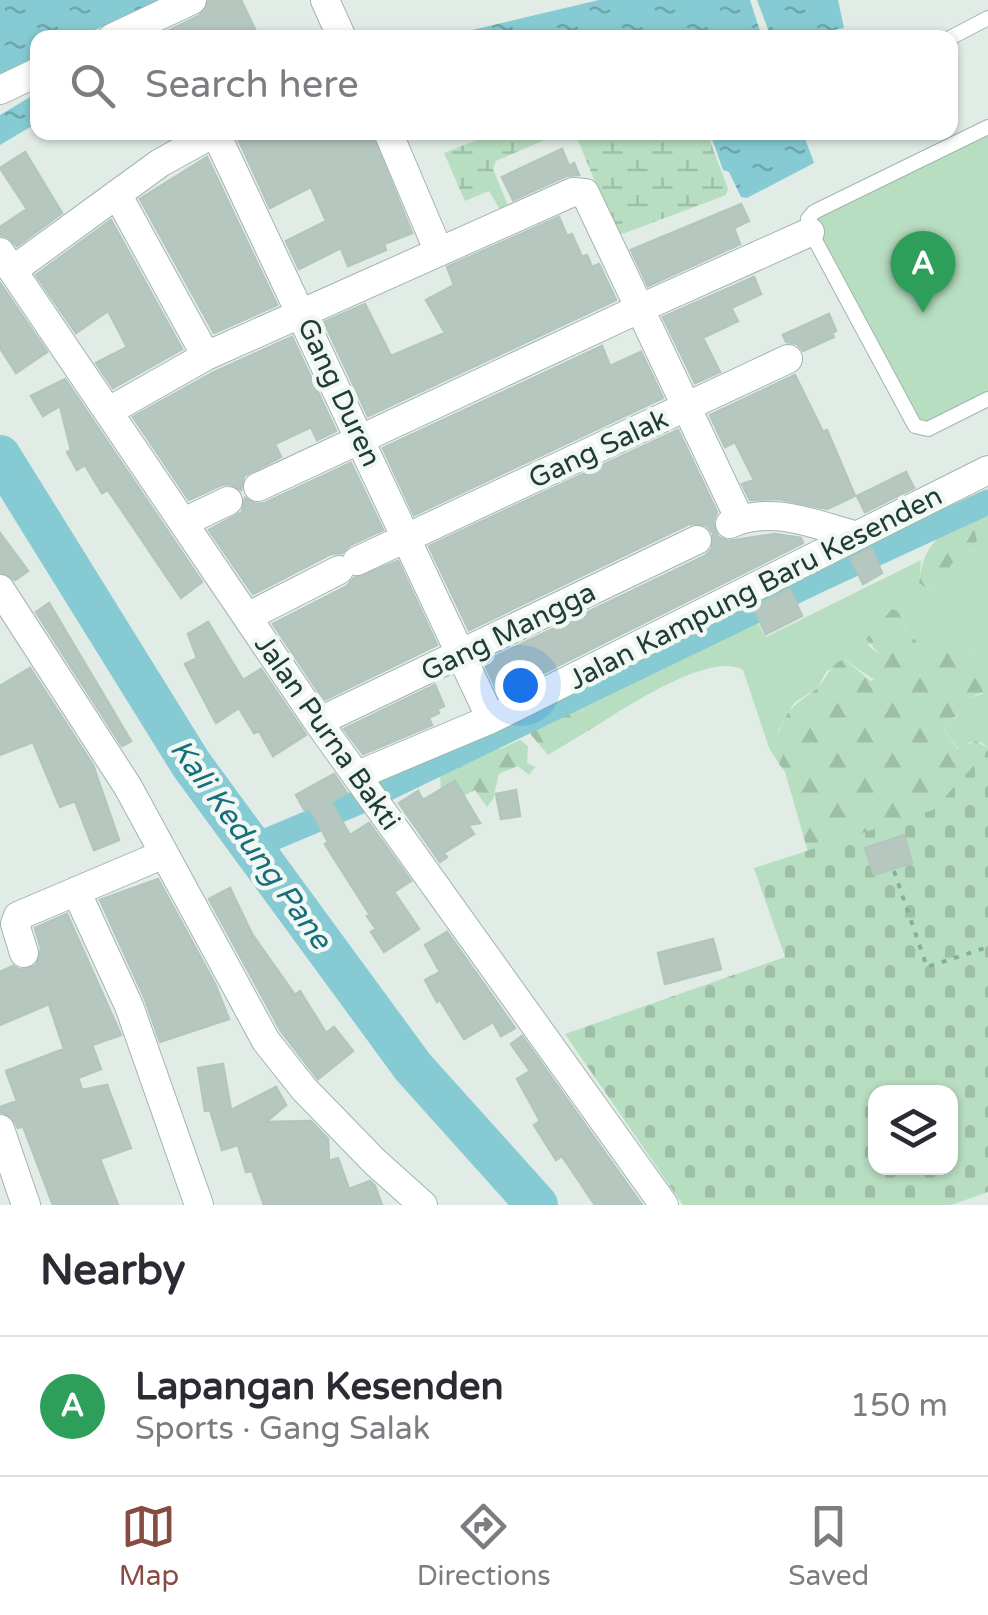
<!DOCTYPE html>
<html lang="en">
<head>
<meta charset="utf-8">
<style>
  :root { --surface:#fff; --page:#f2f2f3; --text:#2b2b33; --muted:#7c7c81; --line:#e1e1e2; --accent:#874c41 }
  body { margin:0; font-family:"Varela Round",sans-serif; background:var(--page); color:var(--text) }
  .controls { position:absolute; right:30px; bottom:30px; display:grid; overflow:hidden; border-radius:20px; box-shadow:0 2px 8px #0004 }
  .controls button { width:90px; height:90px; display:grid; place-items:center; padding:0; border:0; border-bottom:2px solid var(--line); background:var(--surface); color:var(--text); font:50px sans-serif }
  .you { position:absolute; left:520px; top:685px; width:35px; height:35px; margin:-25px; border:8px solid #fff; border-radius:50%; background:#1a73e8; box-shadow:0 0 0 15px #1a73e833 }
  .badge { display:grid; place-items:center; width:65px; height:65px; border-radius:50%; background:var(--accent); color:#fff; font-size:32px; font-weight:700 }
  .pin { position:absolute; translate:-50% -82px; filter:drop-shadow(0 2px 5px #0008) }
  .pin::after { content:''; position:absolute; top:52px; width:35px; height:30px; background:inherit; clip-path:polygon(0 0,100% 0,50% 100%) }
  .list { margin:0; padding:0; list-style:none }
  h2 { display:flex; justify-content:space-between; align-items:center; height:130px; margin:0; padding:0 40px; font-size:42px }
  h2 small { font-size:32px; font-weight:400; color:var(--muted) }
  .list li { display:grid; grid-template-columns:65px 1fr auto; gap:30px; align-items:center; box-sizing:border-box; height:140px; padding:0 40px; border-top:2px solid var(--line) }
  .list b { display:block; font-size:38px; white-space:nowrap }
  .list p { margin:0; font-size:32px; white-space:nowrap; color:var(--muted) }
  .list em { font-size:32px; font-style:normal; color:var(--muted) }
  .icon { flex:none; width:55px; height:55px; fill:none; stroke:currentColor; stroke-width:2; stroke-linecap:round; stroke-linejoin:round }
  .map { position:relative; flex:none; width:988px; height:1205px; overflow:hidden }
  .search { position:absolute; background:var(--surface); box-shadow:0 2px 8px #0004; left:30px; right:30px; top:30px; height:110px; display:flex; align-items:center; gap:25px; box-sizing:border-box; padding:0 35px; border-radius:20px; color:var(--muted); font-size:38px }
  .sheet { height:270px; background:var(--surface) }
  nav { display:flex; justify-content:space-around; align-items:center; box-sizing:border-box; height:140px; border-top:2px solid var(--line); background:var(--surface); font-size:28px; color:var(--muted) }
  nav a { display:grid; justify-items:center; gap:5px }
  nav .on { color:var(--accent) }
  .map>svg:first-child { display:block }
  .green { fill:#b8dec1 }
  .forest { fill:url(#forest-firs) }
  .wetland { fill:url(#wetland-marsh) }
  .cemetery { fill:url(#cemetery-stones); fill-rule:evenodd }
  .water { fill:url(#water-ripples) }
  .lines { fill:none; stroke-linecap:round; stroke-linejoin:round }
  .canal { stroke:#86cbd3; stroke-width:25 }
  .river { stroke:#86cbd3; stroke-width:42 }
  .building { fill:#b6c7bf; stroke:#b3c6bd; stroke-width:2.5 }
  .service-casing { stroke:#a3b4ad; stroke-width:16 }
  .minor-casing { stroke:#a3b4ad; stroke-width:30 }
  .path { stroke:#80b19f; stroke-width:4; stroke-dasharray:5 8; stroke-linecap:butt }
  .service { stroke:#fff; stroke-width:14 }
  .minor { stroke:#fff; stroke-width:28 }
  .labels { text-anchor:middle; stroke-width:9; stroke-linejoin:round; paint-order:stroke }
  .street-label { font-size:28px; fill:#203d34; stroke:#f1f8f4 }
  .water-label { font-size:30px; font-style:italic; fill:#186f7b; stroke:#f1f8f4 }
</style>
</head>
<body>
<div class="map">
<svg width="988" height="1205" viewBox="0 0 988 1205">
  <defs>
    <pattern id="forest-firs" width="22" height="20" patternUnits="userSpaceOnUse" patternTransform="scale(2.5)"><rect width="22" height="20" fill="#b8dec1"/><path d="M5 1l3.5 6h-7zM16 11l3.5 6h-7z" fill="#9ebfa6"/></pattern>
    <pattern id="wetland-marsh" width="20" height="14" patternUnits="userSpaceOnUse" patternTransform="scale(2.5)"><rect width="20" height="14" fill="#b8dec1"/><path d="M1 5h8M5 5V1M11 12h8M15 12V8" fill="none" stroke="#9ebfa6"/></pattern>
    <pattern id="cemetery-stones" width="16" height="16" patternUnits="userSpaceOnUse" patternTransform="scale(2.5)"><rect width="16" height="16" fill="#b8dec1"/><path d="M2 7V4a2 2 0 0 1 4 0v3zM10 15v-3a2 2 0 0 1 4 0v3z" fill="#9ebfa6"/></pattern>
    <pattern id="water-ripples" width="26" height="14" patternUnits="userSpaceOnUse" patternTransform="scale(2.5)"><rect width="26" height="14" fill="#86cbd3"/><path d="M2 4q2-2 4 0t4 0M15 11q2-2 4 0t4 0" fill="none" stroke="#6da6ac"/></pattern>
  </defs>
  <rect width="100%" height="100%" fill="#e1ece6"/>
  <path class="green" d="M 988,131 L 988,395 L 927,425 L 918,423 L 812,220 Z
    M 988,509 L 988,647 L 965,653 L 926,653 L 905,628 L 902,613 L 868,645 L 881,656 L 881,678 L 877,682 L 844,659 L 826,672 L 818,687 L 794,703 L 778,731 L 784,752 L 779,764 L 769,748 L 743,670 C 710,650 622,710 591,729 L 582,709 L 575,707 L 756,620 L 766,637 L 921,560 L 919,583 L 937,595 L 953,562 L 971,551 L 975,532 L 966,520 Z
    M 988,675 L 988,748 L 981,742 L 970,742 L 964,748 L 957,748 L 944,730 L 946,722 L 958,716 L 968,698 L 982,694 L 983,681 Z"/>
  <path class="forest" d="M 966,520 L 975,532 L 977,542 C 961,569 944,549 950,592 L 942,598 L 919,583 C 923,549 935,535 966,520 Z
    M 892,609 L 902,613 L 905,628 L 926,653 L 965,653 L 988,647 L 988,675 L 983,682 L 983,692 L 968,698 L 962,713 L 946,722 L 944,730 L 957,749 L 976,741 L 988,748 L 988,820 L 810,859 L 785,772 L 779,764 L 784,752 L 777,737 C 789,705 792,708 817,688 C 828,678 828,666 844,659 L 871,681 L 880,678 L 881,656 L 866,639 Z
    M 575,707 C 588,710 586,719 591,729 L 548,755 L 527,730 Z
    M 520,740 L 528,746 L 527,763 L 535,767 L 529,775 L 518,766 L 499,774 L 493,799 L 487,807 L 475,790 L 463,796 L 441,793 L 440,772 L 495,745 L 500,749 Z"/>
  <path class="wetland" d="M 495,133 L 561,133 L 496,161 L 493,169 L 510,210 L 503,214 L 489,191 L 465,201 L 444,153 Z
    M 575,133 L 707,133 L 728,189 L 726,195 L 622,234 L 615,230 Z"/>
  <path class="cemetery" d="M 988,750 L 988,1192 L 951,1205 L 683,1205 L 565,1034 L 785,957 L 754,868 L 933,810 ZM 876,1092 L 950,1092 L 950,1168 L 876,1168 Z"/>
  <path class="water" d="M 0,0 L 159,0 L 80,37 L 38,38 L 37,58 L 0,75 Z
    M 599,0 L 750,0 L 762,37 L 443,37 Z
    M 757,0 L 838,0 L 844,28 L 796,37 L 771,37 Z
    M 37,93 L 37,123 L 0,145 L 0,115 Z
    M 710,133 L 803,133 L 814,163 L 747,198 L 741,197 L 729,172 L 723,170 Z"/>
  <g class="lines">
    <path class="canal" d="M 252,847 L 359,802 L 821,579 L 988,502"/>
    <path class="river" d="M 0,456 L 191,764 L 413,1067 L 537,1205"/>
  </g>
  <path class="building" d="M 209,0 L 241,0 L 259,38 L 173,38 L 170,30 L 200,15 Z
    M 235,132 L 371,132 L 412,233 L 384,244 L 386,250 L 348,266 L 341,248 L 299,269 L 286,241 L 326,221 L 311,187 L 270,208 Z
    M 562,149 L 569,166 L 574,163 L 579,175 L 566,176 L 513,200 L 502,177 Z
    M 25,152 L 62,213 L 17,246 L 8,237 L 0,235 L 0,227 L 27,209 L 0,168 Z
    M 207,157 L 277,305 L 214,333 L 140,199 Z
    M 741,204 L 749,221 L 734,228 L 740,244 L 648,286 L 631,250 Z
    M 559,217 L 567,236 L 572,234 L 582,257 L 587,255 L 592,267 L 599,264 L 616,300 L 368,416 L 324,322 L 365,304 L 391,356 L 445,333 L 426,300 L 454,285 L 447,267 Z
    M 111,220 L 182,349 L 113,388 L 96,363 L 127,347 L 108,311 L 76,333 L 36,275 Z
    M 754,277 L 761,294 L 731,308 L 738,321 L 703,338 L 720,372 L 695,383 L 663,317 Z
    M 0,283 L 47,352 L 16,373 L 0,348 Z
    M 829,314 L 836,331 L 832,333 L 834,337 L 803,351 L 797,344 L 786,342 L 783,335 Z
    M 292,337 L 336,431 L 317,440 L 311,427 L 275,444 L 281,457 L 244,476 L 241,490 L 230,484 L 221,485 L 189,500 L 133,417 L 214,372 Z
    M 602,346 L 610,366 L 641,352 L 663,398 L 414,515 L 383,448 Z
    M 795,375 L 823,432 L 827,430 L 855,496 L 827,509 L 779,499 L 750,500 L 742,484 L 754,480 L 735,442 L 725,447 L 710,415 Z
    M 65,379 L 202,582 L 181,598 L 108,490 L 102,493 L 85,465 L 77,470 L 67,452 L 71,450 L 60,406 L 43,416 L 31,396 Z
    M 678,430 L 717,512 L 713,522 L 718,537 L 728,541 L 775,534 L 801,538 L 803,543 L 499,695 L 484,662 L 705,556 L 712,549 L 713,533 L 706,525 L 689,524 L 469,630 L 429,546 Z
    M 351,463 L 383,530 L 350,545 L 342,553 L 331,554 L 253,594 L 209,530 L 242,512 L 245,498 L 256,504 L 265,503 Z
    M 906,472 L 914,488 L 865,512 L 857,496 Z
    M 0,533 L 28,571 L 15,580 L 0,572 Z
    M 871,548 L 882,573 L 863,584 L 851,558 Z
    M 398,561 L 437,645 L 324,700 L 273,624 L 347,586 L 354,578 Z
    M 790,589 L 802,616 L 766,634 L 753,607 Z
    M 49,603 L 131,741 L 122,746 L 36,612 Z
    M 208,622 L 243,680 L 261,669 L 306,735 L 273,756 L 259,731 L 254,733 L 239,708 L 216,723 L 185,664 L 197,658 L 188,634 Z
    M 30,668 L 93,765 L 119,840 L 94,850 L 75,801 L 60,807 L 33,742 L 0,755 L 0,686 Z
    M 435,685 L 444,706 L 437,709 L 439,713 L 429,718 L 432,725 L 363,754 L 344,729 Z
    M 334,774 L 347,793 L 331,802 L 350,835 L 369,823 L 411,881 L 394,892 L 419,929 L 384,952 L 371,932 L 376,929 L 367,916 L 370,915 L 325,844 L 328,842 L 310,808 L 305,811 L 296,795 Z
    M 455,781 L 480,823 L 468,825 L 474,834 L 444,853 L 447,857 L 440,862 L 399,803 L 418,791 L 423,800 Z
    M 516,790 L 520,816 L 501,819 L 496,794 Z
    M 904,835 L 912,863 L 874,875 L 865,848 Z
    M 158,879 L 215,984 L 229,1019 L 160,1042 L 145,999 L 100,900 Z
    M 230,888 L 252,934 L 295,995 L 300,991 L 326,1033 L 334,1027 L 353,1051 L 318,1079 L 281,1031 L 209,899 Z
    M 67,914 L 121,1035 L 92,1045 L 101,1069 L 78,1078 L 82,1090 L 107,1085 L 131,1148 L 100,1159 L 118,1205 L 53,1205 L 23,1126 L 18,1128 L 12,1117 L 0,1112 L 0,1107 L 17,1101 L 6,1071 L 64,1049 L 49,1004 L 0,1025 L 0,972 L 13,966 L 21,970 L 36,966 L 41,949 L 35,928 Z
    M 447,932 L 515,1028 L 501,1036 L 493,1022 L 464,1039 L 440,1000 L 437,1002 L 425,980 L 440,972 L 425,945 Z
    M 713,939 L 721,969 L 665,984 L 658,953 Z
    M 522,1036 L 642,1205 L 595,1205 L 562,1156 L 556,1160 L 534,1125 L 540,1121 L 517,1079 L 530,1071 L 511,1044 Z
    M 223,1064 L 231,1110 L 276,1087 L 286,1105 L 266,1122 L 311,1121 L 328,1139 L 329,1161 L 338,1158 L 349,1189 L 370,1181 L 375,1186 L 382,1205 L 264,1205 L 252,1171 L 246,1172 L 238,1145 L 222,1150 L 210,1110 L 205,1111 L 198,1068 Z"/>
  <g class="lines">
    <g class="service-casing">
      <path id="service" d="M 950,38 L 988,18
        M 988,127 L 814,212 L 808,219 L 808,227 L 915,426 L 928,429 L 988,399"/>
    </g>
    <g class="minor-casing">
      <path id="minor" d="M 325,0 L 342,38
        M 112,38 L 192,0
        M 0,90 L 38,72
        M 215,132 L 491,719
        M 388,132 L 439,252
        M 0,252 L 318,722 L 664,1205
        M 13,270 L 160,163 L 216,132
        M 206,356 L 573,192 L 585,193 L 740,520
        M 109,411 L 206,356 L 117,194
        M 258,487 L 641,308 L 810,232
        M 184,522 L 228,501
        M 730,524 C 771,505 813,524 854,535
        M 357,561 L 788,359
        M 0,589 L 128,787 L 266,1041 L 304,1089 L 375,1162 L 423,1205
        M 247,617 L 339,570
        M 318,722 L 697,540
        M 358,775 L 491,719 L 988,470
        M 76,891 L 129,1006 L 199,1205
        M 24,953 L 15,924 L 18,916 L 164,854
        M 0,1129 L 26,1205"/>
    </g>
    <path class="path" d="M 894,871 L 927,967 L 988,947"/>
    <use href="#service" class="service"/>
    <use href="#minor" class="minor"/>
  </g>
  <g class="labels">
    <g class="street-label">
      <text transform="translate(340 392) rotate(65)" y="10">Gang Duren</text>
      <text transform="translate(598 448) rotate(-25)" y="10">Gang Salak</text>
      <text transform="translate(755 587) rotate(-27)" y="10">Jalan Kampung Baru Kesenden</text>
      <text transform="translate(508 631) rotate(-26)" y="10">Gang Mangga</text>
      <text transform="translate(328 732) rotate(55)" y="10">Jalan Purna Bakti</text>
    </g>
    <g class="water-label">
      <text transform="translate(251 844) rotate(54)" y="10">Kali Kedung Pane</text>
    </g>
  </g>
</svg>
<div class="controls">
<button><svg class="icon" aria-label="layers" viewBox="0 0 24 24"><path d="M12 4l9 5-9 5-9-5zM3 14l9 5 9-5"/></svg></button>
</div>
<div class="you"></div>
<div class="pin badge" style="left:923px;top:313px;background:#2e9e5b">A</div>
<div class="search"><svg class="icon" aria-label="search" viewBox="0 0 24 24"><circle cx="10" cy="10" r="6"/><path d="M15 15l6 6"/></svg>Search here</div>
</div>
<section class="sheet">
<h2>Nearby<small></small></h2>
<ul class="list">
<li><span class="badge" style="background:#2e9e5b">A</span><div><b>Lapangan Kesenden</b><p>Sports · Gang Salak</p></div><em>150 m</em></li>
</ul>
</section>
<nav>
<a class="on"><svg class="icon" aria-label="map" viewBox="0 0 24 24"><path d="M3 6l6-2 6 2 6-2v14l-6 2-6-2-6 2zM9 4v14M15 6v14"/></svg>Map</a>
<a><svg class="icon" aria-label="directions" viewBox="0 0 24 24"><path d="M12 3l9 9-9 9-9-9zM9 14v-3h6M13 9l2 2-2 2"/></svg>Directions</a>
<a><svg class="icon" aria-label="saved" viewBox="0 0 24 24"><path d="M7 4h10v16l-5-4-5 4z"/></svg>Saved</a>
</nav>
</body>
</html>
